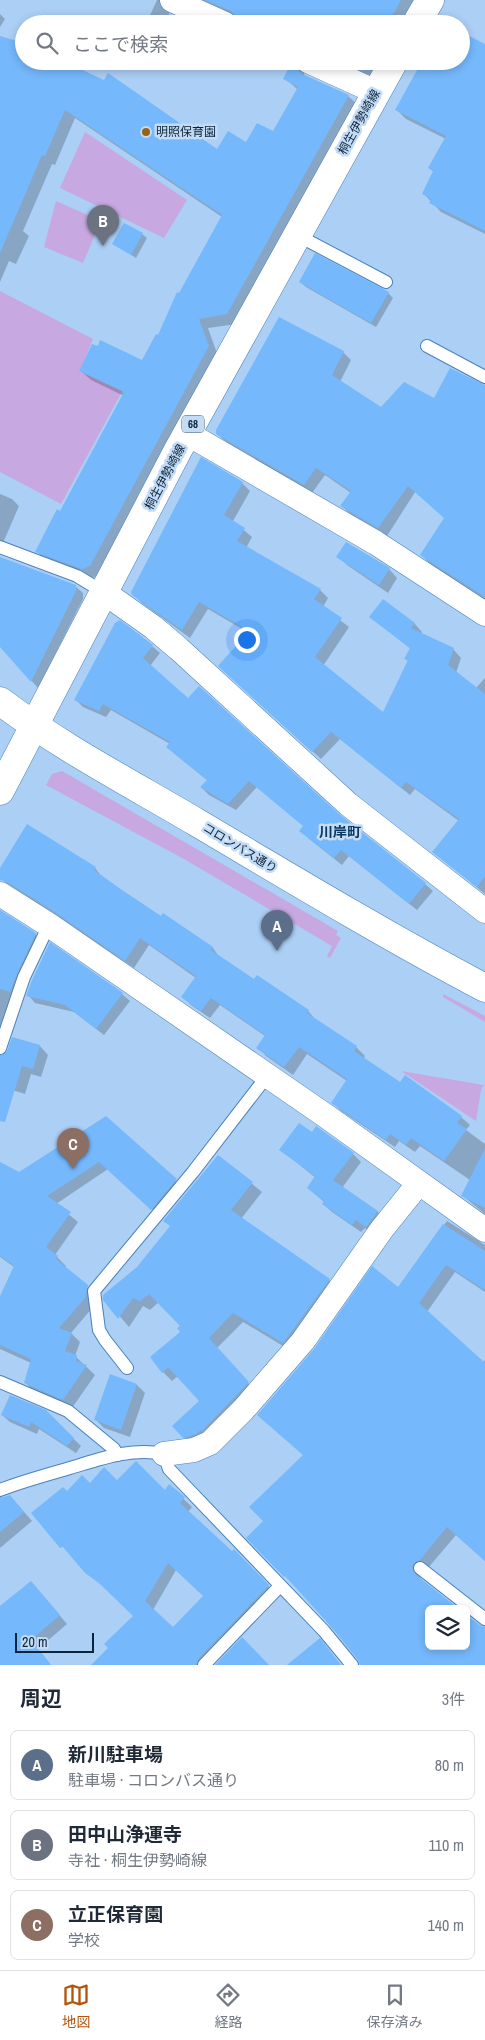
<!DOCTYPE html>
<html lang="ja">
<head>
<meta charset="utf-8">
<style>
  :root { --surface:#fff; --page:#f2f2f3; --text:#1f2937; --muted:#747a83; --line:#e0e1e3; --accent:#b45309 }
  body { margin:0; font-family:"Archivo Narrow","Noto Sans JP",sans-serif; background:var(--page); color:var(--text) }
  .controls { position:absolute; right:15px; bottom:15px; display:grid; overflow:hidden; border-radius:8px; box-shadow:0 2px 8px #0003 }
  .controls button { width:45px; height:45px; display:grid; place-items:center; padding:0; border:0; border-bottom:1px solid var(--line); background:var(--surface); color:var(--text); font:25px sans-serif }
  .scale { position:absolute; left:15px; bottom:12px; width:79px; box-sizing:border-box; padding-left:5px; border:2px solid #0b243c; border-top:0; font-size:14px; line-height:18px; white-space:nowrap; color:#0b243c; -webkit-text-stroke:4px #c3dbf4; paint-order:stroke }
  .you { position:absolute; left:246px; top:639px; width:18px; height:18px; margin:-12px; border:4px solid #fff; border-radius:50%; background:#1a73e8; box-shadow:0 0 0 8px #1a73e833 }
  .badge { display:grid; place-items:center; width:32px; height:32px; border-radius:50%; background:var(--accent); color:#fff; font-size:16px; font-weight:700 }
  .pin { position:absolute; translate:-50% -41px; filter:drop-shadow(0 1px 2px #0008) }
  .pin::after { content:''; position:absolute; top:26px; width:18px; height:15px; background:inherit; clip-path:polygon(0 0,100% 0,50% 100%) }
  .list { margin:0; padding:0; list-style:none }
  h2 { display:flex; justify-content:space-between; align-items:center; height:65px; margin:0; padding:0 20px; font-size:21px }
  h2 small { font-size:16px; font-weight:400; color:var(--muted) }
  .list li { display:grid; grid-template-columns:32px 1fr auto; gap:15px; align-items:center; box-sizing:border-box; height:70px; margin:0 10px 10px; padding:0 10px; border:1px solid var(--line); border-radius:8px }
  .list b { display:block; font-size:19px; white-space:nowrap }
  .list p { margin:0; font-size:16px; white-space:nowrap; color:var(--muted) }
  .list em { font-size:16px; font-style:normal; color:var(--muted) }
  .icon { flex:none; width:28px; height:28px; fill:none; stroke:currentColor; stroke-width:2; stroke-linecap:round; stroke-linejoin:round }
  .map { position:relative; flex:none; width:485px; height:1665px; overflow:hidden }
  .search { position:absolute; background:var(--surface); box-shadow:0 2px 8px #0003; left:15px; right:15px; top:15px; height:55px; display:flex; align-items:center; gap:12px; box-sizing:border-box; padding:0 18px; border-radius:28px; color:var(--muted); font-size:19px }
  .sheet { height:305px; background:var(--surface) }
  nav { display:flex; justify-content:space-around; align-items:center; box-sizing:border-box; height:70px; border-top:1px solid var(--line); background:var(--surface); font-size:14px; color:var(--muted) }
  nav a { display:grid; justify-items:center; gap:2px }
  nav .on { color:var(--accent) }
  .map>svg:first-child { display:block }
  .green { fill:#c7a8e0 }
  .shadow { fill:#0003; fill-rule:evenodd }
  .building { fill:#75b8fc; fill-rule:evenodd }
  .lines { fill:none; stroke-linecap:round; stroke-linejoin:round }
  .service-casing { stroke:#4782bc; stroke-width:14 }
  .minor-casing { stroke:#4782bc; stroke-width:25 }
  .tertiary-casing { stroke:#4782bc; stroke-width:29 }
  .primary-casing { stroke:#4782bc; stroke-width:29 }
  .service { stroke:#fff; stroke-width:12 }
  .minor { stroke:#fff; stroke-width:24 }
  .tertiary { stroke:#fff; stroke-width:28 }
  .primary { stroke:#fff; stroke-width:28 }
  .poi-dot { fill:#966217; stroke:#c3dbf4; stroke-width:2 }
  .labels { text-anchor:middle; stroke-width:5; stroke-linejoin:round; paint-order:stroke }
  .shield { fill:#c3dbf4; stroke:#425b73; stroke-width:1 }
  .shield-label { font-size:11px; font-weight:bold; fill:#0b243c }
  .street-label { font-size:12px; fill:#0b243c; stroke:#c3dbf4 }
  .poi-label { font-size:12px; fill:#0b243c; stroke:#c3dbf4; text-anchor:start }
  .neighbourhood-label { font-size:14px; font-weight:bold; fill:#073760; stroke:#c3dbf4 }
</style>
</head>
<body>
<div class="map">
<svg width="485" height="1665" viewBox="0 0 485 1665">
  <rect width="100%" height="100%" fill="#accff5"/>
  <path class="green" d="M 85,132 L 187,200 L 164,238 L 60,188 Z
    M 56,201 L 101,221 L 83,263 L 44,247 Z
    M 0,291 L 93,339 L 80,371 L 131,375 L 61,504 L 0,472 Z
    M 62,771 L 338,931 L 336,935 L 341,938 L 330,958 L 327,956 L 332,946 L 184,859 L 46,785 L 52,774 Z
    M 443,994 L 485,1016 L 485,1022 L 443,997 Z
    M 401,1071 L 484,1085 L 481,1090 L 476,1121 Z"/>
  <path class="shadow" d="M 157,0 L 172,0 L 169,4 L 169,15 L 188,24 L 146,24 Z
    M 196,0 L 416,0 L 403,24 L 245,24 Z
    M 0,14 L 5,19 L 0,27 Z
    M 38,16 L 60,24 L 35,24 Z
    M 0,38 L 24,61 L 218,150 L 246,144 L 273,133 L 298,90 L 285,78 L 294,61 L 308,61 L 305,65 L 304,76 L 348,96 L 358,105 L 237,324 L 208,328 L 218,356 L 99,575 L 92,578 L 46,561 L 37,551 L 61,513 L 124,396 L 91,380 L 81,371 L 142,361 L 159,337 L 222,217 L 75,118 L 55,165 L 52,164 L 23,231 L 29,236 L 16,264 L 9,261 L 0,282 Z
    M 485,45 L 485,234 L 441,212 L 423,193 L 434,172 L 430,168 L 446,139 L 406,119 L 396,109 Z
    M 332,61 L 382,61 L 372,79 Z
    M 142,234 L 147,238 L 136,258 L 114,244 Z
    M 300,282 L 388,293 L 393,298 L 376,327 L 306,287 Z
    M 343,352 L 351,360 L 340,382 L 382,409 L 435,399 L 485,387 L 485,518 L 419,486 L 387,536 L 350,514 L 342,506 L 351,493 L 325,475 L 312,493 L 226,442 L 217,434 Z
    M 242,483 L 250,491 L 233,521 L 252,537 L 246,548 L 320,590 L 328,598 L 323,607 L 349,627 L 323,666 L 383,714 L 408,661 L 406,659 L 411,649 L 371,617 L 414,623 L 422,632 L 421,634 L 453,649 L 461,658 L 456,673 L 476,688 L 485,678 L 485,894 L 434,852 L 459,821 L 415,789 L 410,795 L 340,739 L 321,759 L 227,674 L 249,633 L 208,609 L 190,638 L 142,603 L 133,594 Z
    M 0,494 L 12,499 L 19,506 L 0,550 Z
    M 485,553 L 485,600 L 430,564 L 422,555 Z
    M 338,556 L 389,569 L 397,578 L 388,593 L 347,565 Z
    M 0,558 L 75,586 L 83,593 L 83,599 L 38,688 L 0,645 Z
    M 152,646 L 160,653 L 150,666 L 188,700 L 425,884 L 433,891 L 417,910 L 349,856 L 342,865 L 308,838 L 304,826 L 257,787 L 236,810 L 209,795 L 201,787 L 208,781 L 175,754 L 167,747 L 170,744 L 111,710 L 106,717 L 83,707 L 76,700 Z
    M 95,868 L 103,878 L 162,918 L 163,915 L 213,948 L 220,958 L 254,981 L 308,1011 L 316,1020 L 356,1047 L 365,1056 L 363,1059 L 400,1084 L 461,1117 L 470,1125 L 466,1130 L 485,1144 L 485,1214 L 463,1196 L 470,1180 L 420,1146 L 415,1152 L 399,1141 L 395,1147 L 341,1111 L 333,1103 L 347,1081 L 307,1054 L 293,1075 L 266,1056 L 258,1047 L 265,1036 L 220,1005 L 210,1018 L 191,1005 L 183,997 L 196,978 L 149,945 L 134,968 L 6,883 L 0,877 L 0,870 Z
    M 0,911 L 35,934 L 44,943 L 18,1000 L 1,1056 L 6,1055 L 13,1038 L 40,1046 L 48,1055 L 41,1077 L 31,1074 L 25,1094 L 0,1086 Z
    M 122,994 L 130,1001 L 104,1035 L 74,1012 L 35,1003 L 28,995 Z
    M 106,1117 L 184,1189 L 161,1217 L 108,1169 L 56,1204 L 78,1222 L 55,1255 L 66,1266 L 65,1268 L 96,1295 L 93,1307 L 71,1333 L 80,1342 L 75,1356 L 95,1375 L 72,1408 L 34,1392 L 26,1383 L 31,1363 L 0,1349 L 0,1299 L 14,1267 L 0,1257 L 0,1163 L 19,1173 Z
    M 312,1134 L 353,1154 L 361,1162 L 342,1188 L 378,1212 L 386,1221 L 375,1235 L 365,1228 L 361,1232 L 332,1212 L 323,1204 L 324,1202 L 308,1188 L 316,1178 L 281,1150 Z
    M 218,1156 L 262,1192 L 241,1219 L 329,1280 L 339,1289 L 293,1352 L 243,1322 L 217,1348 L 257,1393 L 194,1446 L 184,1437 L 201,1401 L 178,1376 L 172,1381 L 163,1372 L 182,1332 L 181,1326 L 159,1302 L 150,1310 L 143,1306 L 129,1327 L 105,1299 L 138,1268 L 171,1227 Z
    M 447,1221 L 485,1245 L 485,1292 L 455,1272 L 427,1312 L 483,1362 L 485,1360 L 485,1561 L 456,1535 L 428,1568 L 422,1571 L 420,1579 L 429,1609 L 429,1646 L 466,1646 L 480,1627 L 485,1627 L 485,1665 L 361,1665 L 359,1659 L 294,1584 L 248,1538 L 265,1521 L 304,1455 L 399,1289 Z
    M 111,1376 L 137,1385 L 145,1393 L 130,1437 L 104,1428 L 95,1419 Z
    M 45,1411 L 81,1446 L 76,1453 L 39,1429 L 37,1434 L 10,1422 L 2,1415 Z
    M 117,1482 L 165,1491 L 170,1486 L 192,1507 L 188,1512 L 232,1553 L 234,1551 L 277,1595 L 209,1665 L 93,1665 L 110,1648 L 135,1617 L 109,1591 L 86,1572 L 67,1493 L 90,1484 ZM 176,1570 L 205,1597 L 173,1629 L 153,1610 Z
    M 0,1483 L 1,1499 L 18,1505 L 32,1521 L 0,1548 Z
    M 31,1582 L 67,1624 L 38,1649 L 51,1665 L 0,1665 L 0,1608 Z"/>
  <path class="building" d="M 205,0 L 401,0 L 388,24 L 251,24 L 237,18 L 231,11 Z
    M 461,32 L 485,44 L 485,231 L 429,203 L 431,199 L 422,194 L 433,171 L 428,168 L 446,136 L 395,110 L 422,61 L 461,61 Z
    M 0,36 L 24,43 L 24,61 L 63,61 L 104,80 L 108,73 L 217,149 L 228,131 L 246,142 L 257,123 L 273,131 L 298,87 L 283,79 L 292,61 L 294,61 L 297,69 L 302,74 L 349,95 L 227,314 L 199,319 L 209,346 L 90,566 L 82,569 L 35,552 L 57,509 L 60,511 L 124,392 L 79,371 L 92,344 L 98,346 L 100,340 L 142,360 L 156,334 L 158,335 L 177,292 L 179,293 L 222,215 L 65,110 L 45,156 L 42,155 L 0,253 Z
    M 342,61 L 368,61 L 362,71 Z
    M 124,223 L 143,233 L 131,255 L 112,244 Z
    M 315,253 L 389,292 L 371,323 L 299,282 Z
    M 279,317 L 344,351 L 332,375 L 381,407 L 404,382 L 434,398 L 450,368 L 485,385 L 485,597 L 420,555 L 444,518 L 408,486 L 378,528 L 340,506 L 351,491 L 316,468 L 304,485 L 216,434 L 216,430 Z
    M 201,457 L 243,482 L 224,515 L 245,528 L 237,541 L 321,589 L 314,599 L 342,618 L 315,657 L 383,712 L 408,660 L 404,659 L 410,648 L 369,617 L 383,599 L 415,623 L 411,628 L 454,648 L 448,665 L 485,694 L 485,876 L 477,887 L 432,852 L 459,819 L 406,782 L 401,788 L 331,732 L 312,752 L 218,666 L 249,631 L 199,602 L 182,630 L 132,595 L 131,592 Z
    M 346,542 L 390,568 L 379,585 L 336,557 Z
    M 0,557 L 76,585 L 76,591 L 31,682 L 0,647 Z
    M 120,620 L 153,645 L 143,658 L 188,698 L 199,686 L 339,814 L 426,883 L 409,904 L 341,850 L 334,858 L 299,831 L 303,826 L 249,781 L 228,804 L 200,787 L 207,780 L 166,747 L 170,742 L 103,704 L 99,711 L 74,700 L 115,623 Z
    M 27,824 L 96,867 L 94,870 L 122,890 L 161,916 L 163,913 L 213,947 L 211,950 L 254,979 L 257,975 L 309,1010 L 307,1013 L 357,1046 L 354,1051 L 400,1082 L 405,1075 L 462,1116 L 457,1123 L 467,1129 L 444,1161 L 411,1138 L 406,1145 L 390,1134 L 386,1140 L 331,1103 L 347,1079 L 299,1047 L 284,1067 L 256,1048 L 265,1035 L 211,998 L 201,1011 L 181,997 L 196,976 L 140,938 L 125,961 L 56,913 L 7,882 L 0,880 L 0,868 Z
    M 0,910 L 36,933 L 17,974 L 10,992 L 0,989 Z
    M 50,942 L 123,993 L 96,1029 L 65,1005 L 26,996 L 32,980 Z
    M 12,1037 L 40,1045 L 33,1069 L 22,1066 L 5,1122 L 0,1121 L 0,1056 L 7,1051 Z
    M 106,1116 L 177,1179 L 151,1210 L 99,1162 L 47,1196 L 71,1212 L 46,1247 L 58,1256 L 56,1259 L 88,1285 L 85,1298 L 59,1328 L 72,1333 L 65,1351 L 77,1355 L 76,1361 L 87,1365 L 63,1400 L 24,1383 L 31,1359 L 0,1345 L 0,1296 L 14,1266 L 0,1256 L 0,1162 L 19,1172 Z
    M 299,1123 L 312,1132 L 316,1126 L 354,1153 L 333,1180 L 378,1211 L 366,1227 L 356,1220 L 352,1225 L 322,1204 L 324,1201 L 307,1188 L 315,1176 L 279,1150 Z
    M 485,1148 L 485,1208 L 461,1196 Z
    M 218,1155 L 253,1182 L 231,1210 L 330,1279 L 283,1343 L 233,1313 L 209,1338 L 249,1382 L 202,1431 L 201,1430 L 196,1434 L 183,1438 L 172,1426 L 199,1401 L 168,1367 L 162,1373 L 150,1357 L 180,1332 L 177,1328 L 180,1326 L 149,1294 L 140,1301 L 133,1298 L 118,1319 L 103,1300 L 103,1295 L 137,1267 L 170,1226 L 163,1221 Z
    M 443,1224 L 485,1251 L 485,1290 L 446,1265 L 419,1303 L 485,1363 L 485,1561 L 447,1527 L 420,1560 L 414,1563 L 412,1567 L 415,1574 L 459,1609 L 429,1609 L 429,1646 L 466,1646 L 466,1615 L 480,1625 L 485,1627 L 485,1665 L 360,1665 L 358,1660 L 330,1625 L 285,1576 L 284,1577 L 246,1538 L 263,1521 L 249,1507 L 303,1455 L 257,1415 L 314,1349 L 372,1266 L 398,1287 Z
    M 110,1374 L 137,1384 L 121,1430 L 94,1420 Z
    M 10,1395 L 46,1410 L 74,1438 L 67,1446 L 31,1422 L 29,1427 L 1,1415 Z
    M 136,1461 L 165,1490 L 169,1484 L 185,1497 L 180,1503 L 232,1551 L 234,1549 L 269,1585 L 198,1659 L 196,1665 L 91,1665 L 108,1648 L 104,1644 L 133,1616 L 99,1583 L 85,1573 L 63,1547 L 60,1548 L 31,1513 L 63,1487 L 67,1491 L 82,1475 L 90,1483 L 104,1467 L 117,1480 ZM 168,1563 L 203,1596 L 173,1627 L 145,1601 Z
    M 10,1495 L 24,1512 L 0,1532 L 0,1498 Z
    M 31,1581 L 60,1615 L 31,1640 L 51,1665 L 0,1665 L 0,1606 Z
    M 242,1637 L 269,1665 L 215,1665 Z
    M 320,1638 L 341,1665 L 287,1665 Z"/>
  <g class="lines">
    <g class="service-casing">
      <path id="service" d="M 297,235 L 386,282
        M 427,346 L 485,377
        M 0,547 L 77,576 L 105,593
        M 0,1048 L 24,977 L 49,925
        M 127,1368 L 105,1340 L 99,1330 L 94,1291 L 193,1172 L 267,1076
        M 0,1382 L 68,1411 L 114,1449 L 118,1455
        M 0,1490 C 23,1481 46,1475 70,1468 C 100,1459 132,1447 164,1454 L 169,1469 L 324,1631 L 352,1665
        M 420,1568 L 485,1619
        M 204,1665 L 280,1586"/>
    </g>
    <g class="minor-casing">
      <path id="minor" d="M 172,0 L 225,24
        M 308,61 L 376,92
        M 188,434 L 376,543 L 485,614
        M 105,593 L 153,627 L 179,649 L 348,804 L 485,911
        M 0,894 L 49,925 L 326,1116 L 485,1230
        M 164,1454 L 194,1450 L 210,1443 L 243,1410 L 303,1341 L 382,1229 L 419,1183"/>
    </g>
    <g class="tertiary-casing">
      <path id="tertiary" d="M 0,701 C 61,747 130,783 196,822 C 292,879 387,936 485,988"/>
    </g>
    <g class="primary-casing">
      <path id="primary" d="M 416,24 L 430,0
        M 0,791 L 178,450 L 394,61"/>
    </g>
    <use href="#service" class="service"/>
    <use href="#minor" class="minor"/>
    <use href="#tertiary" class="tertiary"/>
    <use href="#primary" class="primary"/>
  </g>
  <circle class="poi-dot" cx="146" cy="132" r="5"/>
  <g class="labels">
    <rect class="shield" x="182" y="415.5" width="22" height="17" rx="4"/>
    <g class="shield-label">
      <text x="193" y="428">68</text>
    </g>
    <g class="street-label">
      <text transform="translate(359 122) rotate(-61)" y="4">桐生伊勢崎線</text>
      <text transform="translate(165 477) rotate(-62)" y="4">桐生伊勢崎線</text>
      <text transform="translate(240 848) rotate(31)" y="4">コロンバス通り</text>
    </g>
    <g class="poi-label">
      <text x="156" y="136">明照保育園</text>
    </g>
    <g class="neighbourhood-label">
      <text x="340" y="837">川岸町</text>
    </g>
  </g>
</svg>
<div class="controls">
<button><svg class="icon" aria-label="layers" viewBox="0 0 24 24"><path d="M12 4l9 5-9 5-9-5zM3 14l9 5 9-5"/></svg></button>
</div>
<div class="scale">20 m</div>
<div class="you"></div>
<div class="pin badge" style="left:277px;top:951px;background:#5c6f8a">A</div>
<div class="pin badge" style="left:103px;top:246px;background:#6b7280">B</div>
<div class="pin badge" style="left:73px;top:1169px;background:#8d6e63">C</div>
<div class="search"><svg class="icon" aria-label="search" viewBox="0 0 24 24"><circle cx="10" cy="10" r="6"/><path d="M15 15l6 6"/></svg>ここで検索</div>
</div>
<section class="sheet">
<h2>周辺<small>3件</small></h2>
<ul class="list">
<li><span class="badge" style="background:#5c6f8a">A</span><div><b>新川駐車場</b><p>駐車場 · コロンバス通り</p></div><em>80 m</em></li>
<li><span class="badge" style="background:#6b7280">B</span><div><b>田中山浄運寺</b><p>寺社 · 桐生伊勢崎線</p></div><em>110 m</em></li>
<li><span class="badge" style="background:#8d6e63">C</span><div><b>立正保育園</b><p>学校</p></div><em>140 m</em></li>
</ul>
</section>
<nav>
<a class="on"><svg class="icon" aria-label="map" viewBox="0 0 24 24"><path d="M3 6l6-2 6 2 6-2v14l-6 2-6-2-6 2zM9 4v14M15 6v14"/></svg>地図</a>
<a><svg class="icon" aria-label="directions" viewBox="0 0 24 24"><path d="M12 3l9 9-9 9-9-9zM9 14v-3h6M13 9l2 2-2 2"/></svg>経路</a>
<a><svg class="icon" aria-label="saved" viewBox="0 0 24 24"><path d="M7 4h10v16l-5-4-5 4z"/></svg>保存済み</a>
</nav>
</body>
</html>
